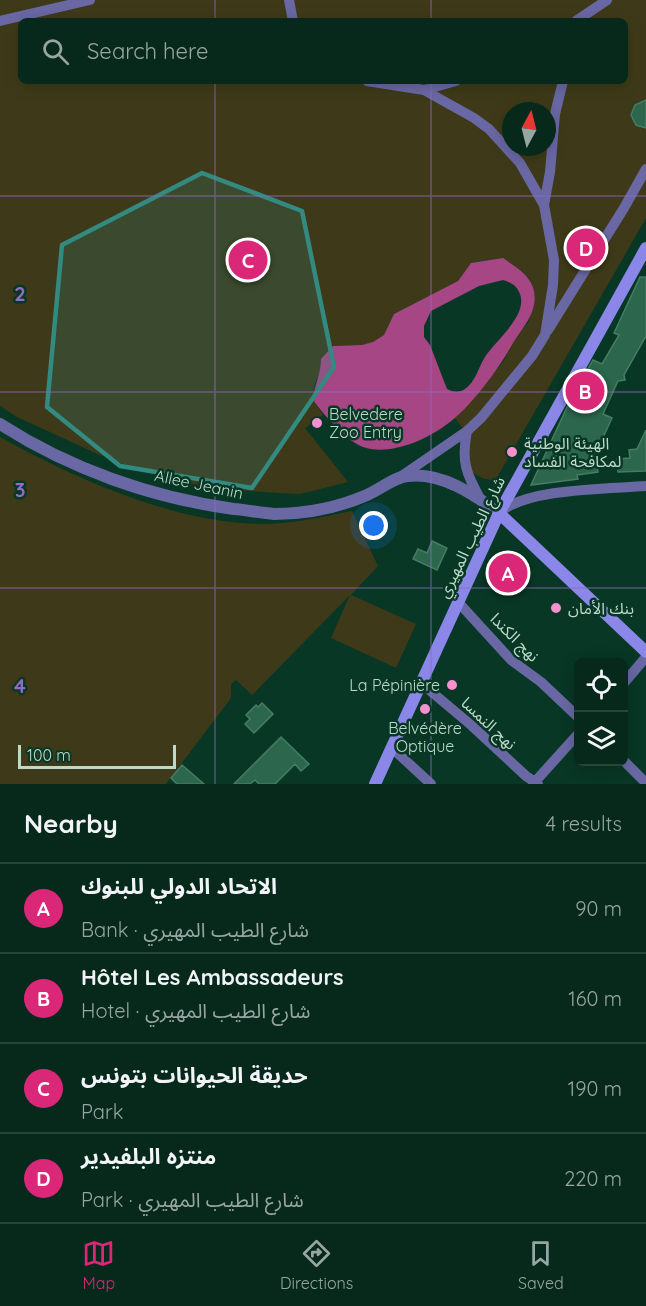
<!DOCTYPE html>
<html lang="en">
<head>
<meta charset="utf-8">
<style>
  :root { --surface:#06291c; --page:#143529; --text:#f1f3f6; --muted:#98a6a3; --line:#27453b; --accent:#db2777 }
  body { margin:0; font-family:Quicksand,"Noto Sans Arabic",sans-serif; background:var(--page); color:var(--text) }
  .controls { position:absolute; right:18px; bottom:18px; display:grid; overflow:hidden; border-radius:9px; box-shadow:0 3px 15px #0003 }
  .controls button { width:54px; height:54px; display:grid; place-items:center; padding:0; border:0; border-bottom:2px solid var(--line); background:var(--surface); color:var(--text); font:30px sans-serif }
  .compass { position:absolute; left:502px; top:102px; width:54px; height:54px; border-radius:50%; background:var(--surface); box-shadow:0 3px 15px #0003; rotate:7deg }
  .scale { position:absolute; left:18px; bottom:15px; width:158px; box-sizing:border-box; padding-left:6px; border:3px solid #bcd9ca; border-top:0; font-size:16px; line-height:21px; white-space:nowrap; color:#bcd9ca; -webkit-text-stroke:4px #083725; paint-order:stroke }
  .you { position:absolute; left:374px; top:526px; width:21px; height:21px; margin:-15px; border:4px solid #fff; border-radius:50%; background:#1a73e8; box-shadow:0 0 0 9px #1a73e833 }
  .badge { display:grid; place-items:center; width:39px; height:39px; border-radius:50%; background:var(--accent); color:#fff; font-size:20px; font-weight:700 }
  .pin { position:absolute; translate:-50% -50%; border:3px solid #fff; box-shadow:0 2px 6px #0006 }
  .list { margin:0; padding:0; list-style:none }
  h2 { display:flex; justify-content:space-between; align-items:center; height:78px; margin:0; padding:0 24px; font-size:26px }
  h2 small { font-size:20px; font-weight:400; color:var(--muted) }
  .list li { display:grid; grid-template-columns:39px 1fr auto; gap:18px; align-items:center; box-sizing:border-box; height:90px; padding:0 24px; border-top:2px solid var(--line) }
  .list b { display:block; font-size:22px; white-space:nowrap }
  .list p { margin:0; font-size:20px; white-space:nowrap; color:var(--muted) }
  .list em { font-size:20px; font-style:normal; color:var(--muted) }
  .icon { flex:none; width:33px; height:33px; fill:none; stroke:currentColor; stroke-width:2; stroke-linecap:round; stroke-linejoin:round }
  .map { position:relative; flex:none; width:646px; height:784px; overflow:hidden }
  .search { position:absolute; background:var(--surface); box-shadow:0 3px 15px #0003; left:18px; right:18px; top:18px; height:66px; display:flex; align-items:center; gap:15px; box-sizing:border-box; padding:0 21px; border-radius:9px; color:var(--muted); font-size:22px }
  .sheet { height:438px; background:var(--surface) }
  nav { display:flex; justify-content:space-around; align-items:center; box-sizing:border-box; height:84px; border-top:2px solid var(--line); background:var(--surface); font-size:16px; color:var(--muted) }
  nav a { display:grid; justify-items:center; gap:3px }
  nav .on { color:var(--accent) }
  .map>svg:first-child { display:block }
  .green { fill:#3e3a19; fill-rule:evenodd }
  .water { fill:#a64685; fill-rule:evenodd }
  .building { fill:#2c664d; stroke:#447d63; stroke-width:1.5 }
  .lines { fill:none; stroke-linecap:round; stroke-linejoin:round }
  .minor { stroke:#6968a4; stroke-width:10 }
  .tertiary { stroke:#6968a4; stroke-width:12 }
  .secondary { stroke:#8a87e8; stroke-width:12 }
  .marked { fill:#328a80; fill-opacity:0.2; stroke:#328a80; stroke-width:4.5; stroke-linejoin:round }
  .grid { fill:none; stroke:#9269c3; stroke-width:1.5; stroke-opacity:0.55 }
  .poi-dot { fill:#f690cf; stroke:#083725; stroke-width:2 }
  .labels { text-anchor:middle; stroke-width:5; stroke-linejoin:round; paint-order:stroke }
  .poi-label { font-size:16px; fill:#bcd9ca; stroke:#083725; text-anchor:start }
  .street-label { font-size:16px; fill:#bcd9ca; stroke:#083725 }
  .grid-label { font-size:20px; text-anchor:middle; font-weight:bold; fill:#9269c3; stroke:#083725; stroke-width:5; stroke-linejoin:round; paint-order:stroke }
</style>
</head>
<body>
<div class="map">
<svg width="646" height="784" viewBox="0 0 646 784">
  <rect width="100%" height="100%" fill="#083725"/>
  <path class="green" d="M 0,0 L 646,0 L 646,218 L 495,481 L 482,478 L 470,471 L 469,437 L 455,418 L 503,362 L 513,343 L 529,321 L 534,292 L 530,280 L 522,271 L 503,258 L 471,263 L 458,281 L 394,314 L 384,335 L 373,343 L 362,345 L 333,346 L 314,385 L 313,400 L 323,415 L 305,428 L 348,482 L 300,494 L 212,489 L 184,483 L 140,470 L 100,455 L 17,417 L 0,406 ZM 21,21 L 625,21 L 625,81 L 21,81 ZM 511,111 L 547,111 L 547,147 L 511,147 Z
    M 0,437 C 76,479 174,523 262,524 C 293,524 322,517 352,511 L 378,566 L 351,595 L 416,624 L 396,668 L 331,638 L 350,595 L 252,695 L 236,680 L 231,684 L 231,698 L 166,784 L 0,784 Z"/>
  <path class="water" d="M 503,258 C 516,267 531,275 534,291 C 538,313 522,328 512,345 C 498,369 477,398 456,417 C 434,437 392,457 363,447 C 348,442 322,413 313,400 C 314,386 321,374 321,359 L 333,346 L 362,345 L 373,342 L 384,335 L 394,314 L 458,281 L 471,263 ZM 503,280 C 512,283 516,285 520,294 C 528,316 495,341 485,357 C 478,368 476,381 465,389 C 459,393 453,392 447,389 L 430,345 L 424,337 L 424,326 L 431,311 L 479,286 Z"/>
  <path class="building" d="M 646,100 L 646,128 L 636,125 L 631,115 L 635,105 Z
    M 640,277 L 646,277 L 646,336 L 624,375 L 625,380 L 618,381 L 603,414 L 612,418 L 595,455 L 598,472 L 577,475 L 578,479 L 531,485 L 567,407 L 593,360 L 602,364 L 619,335 L 614,333 Z
    M 646,430 L 646,471 L 618,472 L 617,459 L 630,458 L 629,450 L 637,449 Z
    M 432,541 L 447,548 L 437,570 L 413,559 L 418,549 L 427,553 Z
    M 262,703 L 273,714 L 254,733 L 245,724 L 250,719 L 246,715 L 256,705 L 258,707 Z
    M 281,737 L 309,764 L 301,771 L 295,764 L 275,784 L 259,784 L 255,780 L 250,784 L 234,784 Z
    M 182,765 L 204,784 L 177,784 L 171,778 Z"/>
  <g class="lines">
    <path class="minor" d="M 289,0 L 293,21
      M 0,21 L 90,0
      M 576,21 L 607,0
      M 367,81 L 424,90 L 474,118 L 489,129 L 520,163 L 544,205 L 554,260 L 553,285 L 545,335 L 532,356 L 481,418 L 467,431 L 400,477
      M 424,90 L 456,81
      M 544,205 L 550,172 L 555,114 L 563,81
      M 548,330 L 624,208 L 646,169
      M 467,431 C 461,461 466,474 481,500
      M 499,513 C 526,488 608,489 646,486
      M 458,602 L 511,660 L 541,682 L 578,717
      M 421,683 L 471,725 L 526,776 L 538,784
      M 624,683 L 646,657
      M 392,748 L 431,784
      M 624,761 L 646,783
      M 533,784 L 578,734"/>
    <path class="tertiary" d="M 0,424 C 70,469 152,498 234,509 C 247,510 261,513 274,514 C 307,514 337,508 367,495 C 381,489 394,477 408,476 C 441,472 474,494 499,513"/>
    <path class="secondary" d="M 499,513 L 646,652
      M 375,784 L 499,513 L 646,248"/>
  </g>
  <path class="marked" d="M 202,173 L 302,211 L 334,367 L 252,488 L 120,466 L 47,407 L 62,245 Z"/>
  <path class="grid" d="M 215,0 L 215,21M 431,0 L 431,21M 215,81 L 215,784M 431,81 L 431,784M 0,196 L 646,196M 0,392 L 646,392M 0,588 L 646,588"/>
  <g class="poi-dot">
    <circle cx="317" cy="423" r="6"/>
    <circle cx="512" cy="452" r="6"/>
    <circle cx="556" cy="608" r="6"/>
    <circle cx="452" cy="685" r="6"/>
    <circle cx="425" cy="709" r="6"/>
  </g>
  <g class="labels">
    <g class="poi-label">
      <text x="329" y="420">Belvedere<tspan x="329" dy="18">Zoo Entry</tspan></text>
      <text x="524" y="449">الهيئة الوطنية<tspan x="524" dy="18">لمكافحة الفساد</tspan></text>
      <text x="568" y="614">بنك الأمان</text>
      <text x="440" y="691" text-anchor="end">La Pépinière</text>
      <text x="425" y="734" text-anchor="middle">Belvédère<tspan x="425" dy="18">Optique</tspan></text>
    </g>
    <g class="street-label">
      <text transform="translate(199 484) rotate(12)" y="6">Allee Jeanin</text>
      <text transform="translate(471 537) rotate(-64)" y="6">شارع الطيب المهيري</text>
      <text transform="translate(515 637) rotate(45)" y="6">نهج الكندا</text>
      <text transform="translate(489 723) rotate(43)" y="6">نهج النمسا</text>
    </g>
  </g>
  <g class="grid-label">
    <text x="20" y="301">2</text>
    <text x="20" y="497">3</text>
    <text x="20" y="693">4</text>
  </g>
</svg>
<div class="controls">
<button><svg class="icon" aria-label="locate" viewBox="0 0 24 24"><circle cx="12" cy="12" r="6"/><path d="M12 2v4M12 18v4M2 12h4M18 12h4"/></svg></button>
<button><svg class="icon" aria-label="layers" viewBox="0 0 24 24"><path d="M12 4l9 5-9 5-9-5zM3 14l9 5 9-5"/></svg></button>
</div>
<svg class="compass" viewBox="-18 -18 36 36"><path d="M0-13l5 13h-10z" fill="#e53935"/><path d="M0 13l5-13h-10z" fill="#98a6a3"/></svg>
<div class="scale">100 m</div>
<div class="you"></div>
<div class="pin badge" style="left:508px;top:573px">A</div>
<div class="pin badge" style="left:585px;top:391px">B</div>
<div class="pin badge" style="left:248px;top:260px">C</div>
<div class="pin badge" style="left:586px;top:248px">D</div>
<div class="search"><svg class="icon" aria-label="search" viewBox="0 0 24 24"><circle cx="10" cy="10" r="6"/><path d="M15 15l6 6"/></svg>Search here</div>
</div>
<section class="sheet">
<h2>Nearby<small>4 results</small></h2>
<ul class="list">
<li><span class="badge">A</span><div><b>الاتحاد الدولي للبنوك</b><p>Bank · شارع الطيب المهيري</p></div><em>90 m</em></li>
<li><span class="badge">B</span><div><b>Hôtel Les Ambassadeurs</b><p>Hotel · شارع الطيب المهيري</p></div><em>160 m</em></li>
<li><span class="badge">C</span><div><b>حديقة الحيوانات بتونس</b><p>Park</p></div><em>190 m</em></li>
<li><span class="badge">D</span><div><b>منتزه البلفيدير</b><p>Park · شارع الطيب المهيري</p></div><em>220 m</em></li>
</ul>
</section>
<nav>
<a class="on"><svg class="icon" aria-label="map" viewBox="0 0 24 24"><path d="M3 6l6-2 6 2 6-2v14l-6 2-6-2-6 2zM9 4v14M15 6v14"/></svg>Map</a>
<a><svg class="icon" aria-label="directions" viewBox="0 0 24 24"><path d="M12 3l9 9-9 9-9-9zM9 14v-3h6M13 9l2 2-2 2"/></svg>Directions</a>
<a><svg class="icon" aria-label="saved" viewBox="0 0 24 24"><path d="M7 4h10v16l-5-4-5 4z"/></svg>Saved</a>
</nav>
</body>
</html>
